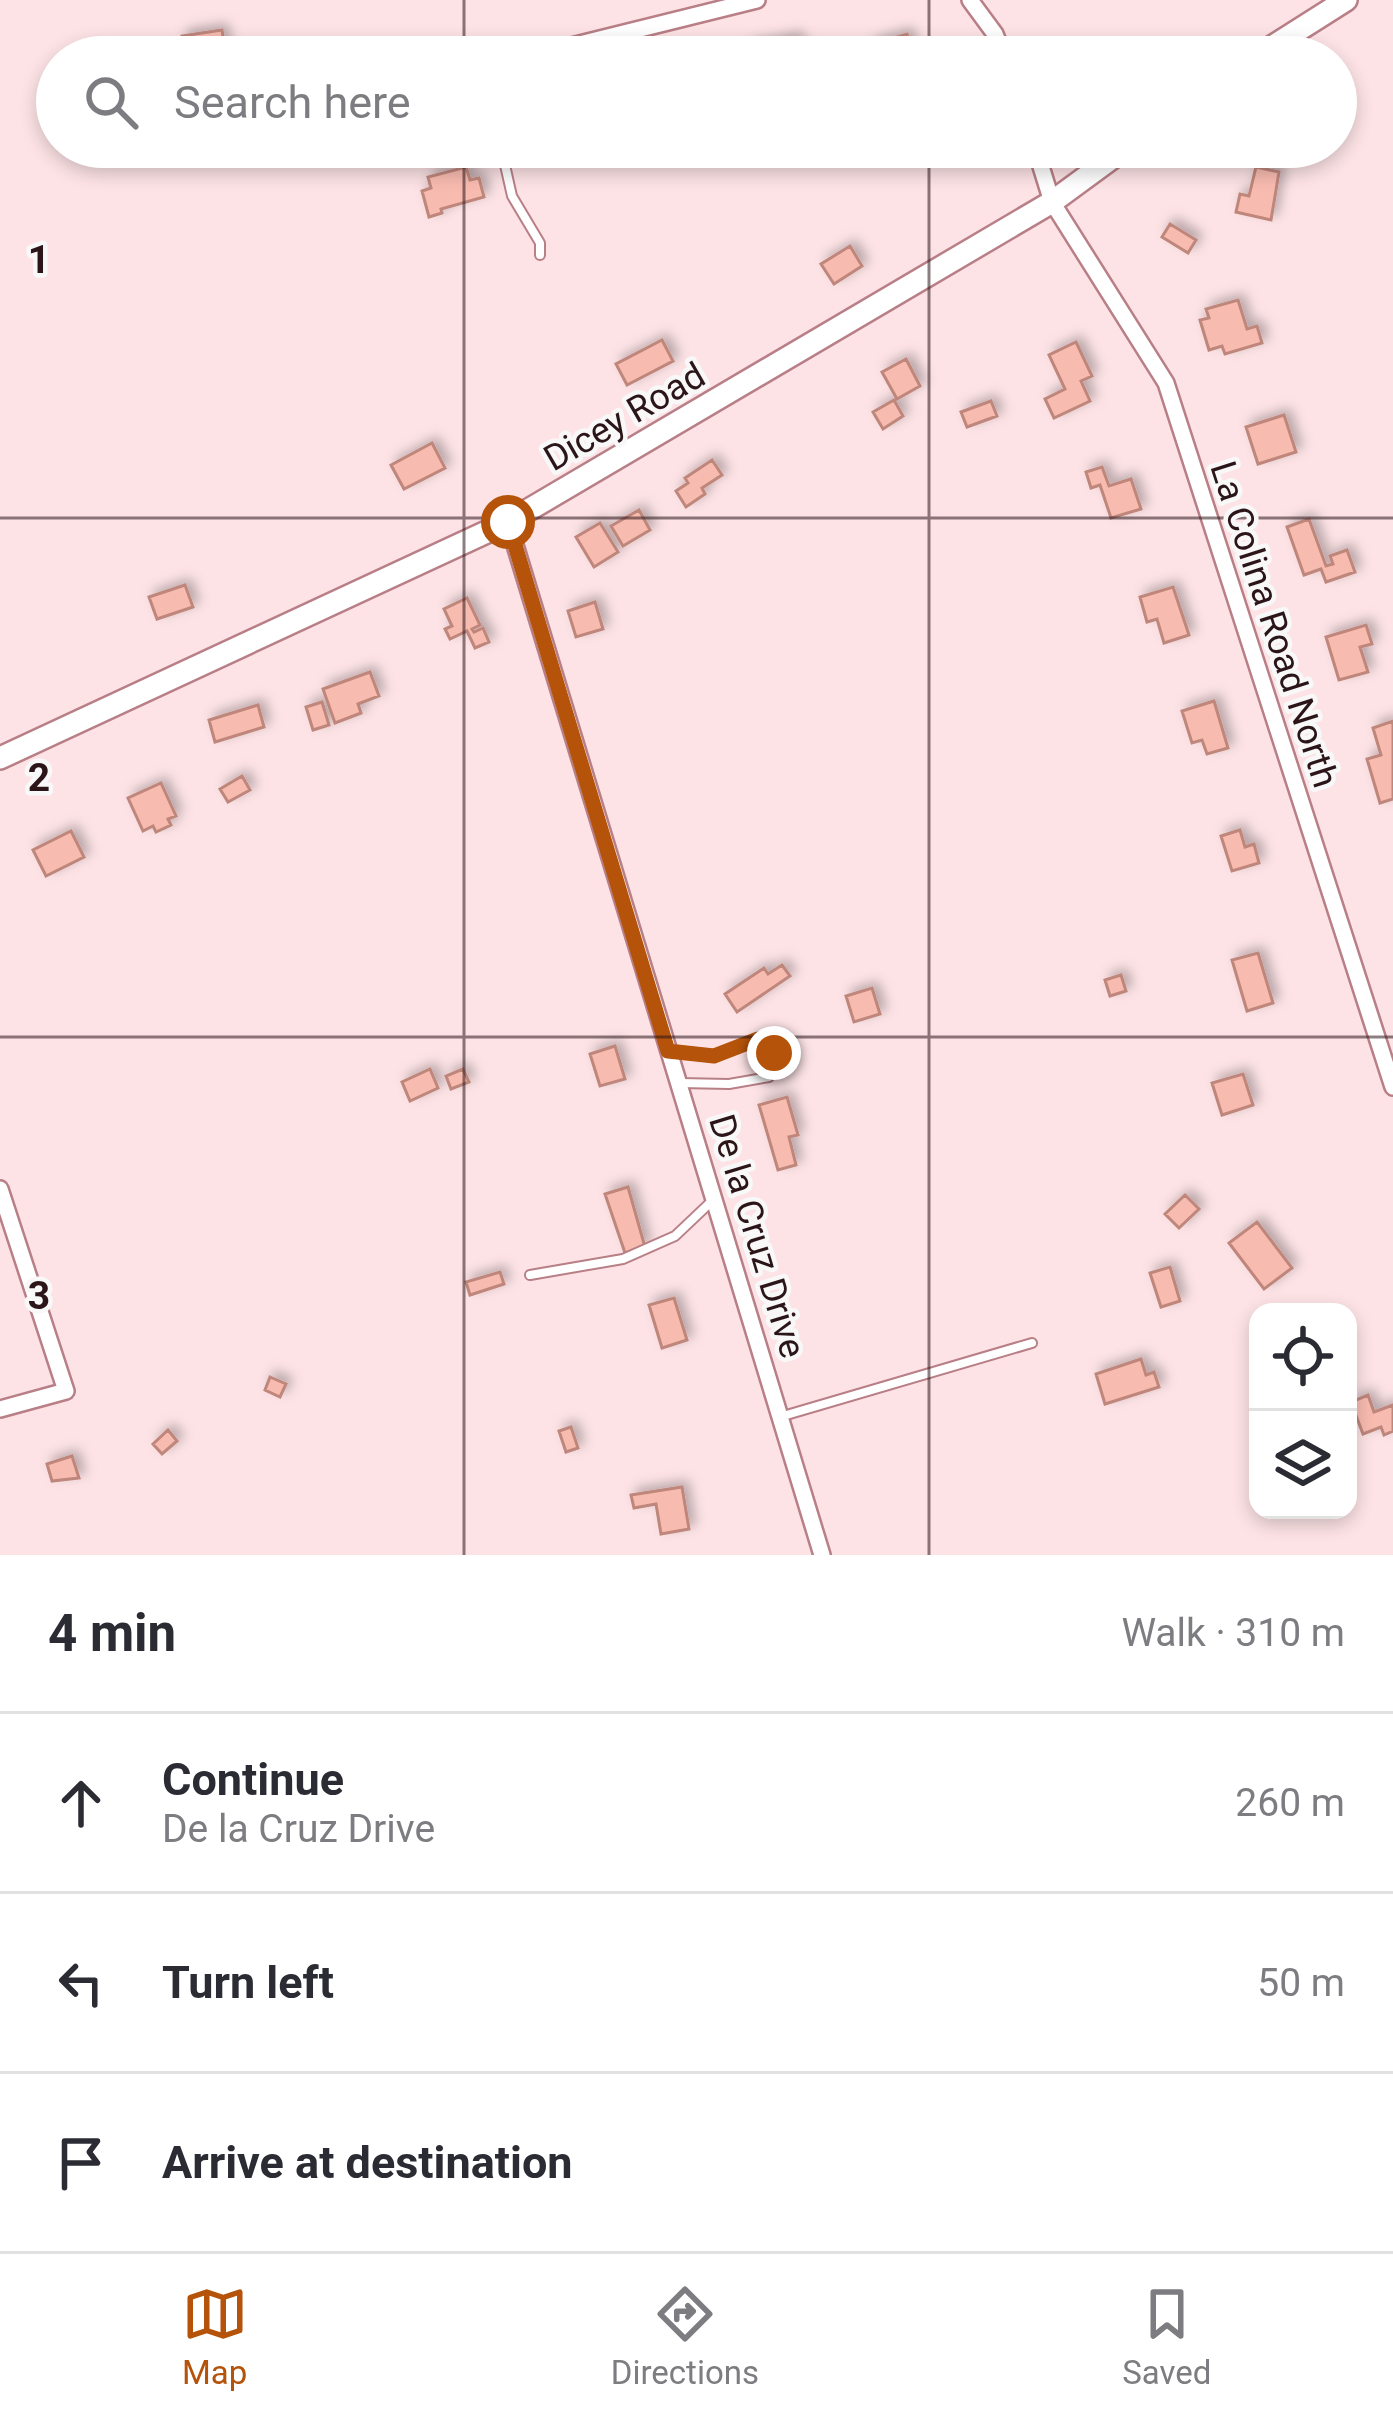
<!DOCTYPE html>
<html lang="en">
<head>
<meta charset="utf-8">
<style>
  :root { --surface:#fff; --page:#f2f2f3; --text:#2b2b33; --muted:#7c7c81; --line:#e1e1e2; --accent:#b45309 }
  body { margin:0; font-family:Roboto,sans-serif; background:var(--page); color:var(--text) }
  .controls { position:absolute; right:36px; bottom:36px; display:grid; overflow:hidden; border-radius:24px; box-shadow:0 6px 18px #0003 }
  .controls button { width:108px; height:108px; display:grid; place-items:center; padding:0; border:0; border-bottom:3px solid var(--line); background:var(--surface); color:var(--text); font:60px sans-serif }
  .stop { position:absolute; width:36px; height:36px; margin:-27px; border:9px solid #b45309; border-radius:50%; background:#fff }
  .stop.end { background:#b45309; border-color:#fff; box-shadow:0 3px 12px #0008 }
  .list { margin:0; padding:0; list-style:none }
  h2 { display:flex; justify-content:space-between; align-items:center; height:156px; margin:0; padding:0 48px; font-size:51px }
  h2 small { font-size:39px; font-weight:400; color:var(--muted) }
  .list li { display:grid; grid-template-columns:78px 1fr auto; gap:36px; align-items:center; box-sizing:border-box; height:180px; padding:0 48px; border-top:3px solid var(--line) }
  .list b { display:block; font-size:45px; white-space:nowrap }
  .list p { margin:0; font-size:39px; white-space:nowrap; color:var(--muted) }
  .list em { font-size:39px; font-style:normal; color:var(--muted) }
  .icon { flex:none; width:66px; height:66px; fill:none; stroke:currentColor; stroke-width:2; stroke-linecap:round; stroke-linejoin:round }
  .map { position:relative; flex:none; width:1393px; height:1555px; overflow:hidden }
  .search { position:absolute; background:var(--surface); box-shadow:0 6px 18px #0003; left:36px; right:36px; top:36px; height:132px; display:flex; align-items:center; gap:30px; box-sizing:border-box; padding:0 42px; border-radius:66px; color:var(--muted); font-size:45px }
  .sheet { height:696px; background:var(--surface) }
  nav { display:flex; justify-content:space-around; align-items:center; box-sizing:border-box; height:168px; border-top:3px solid var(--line); background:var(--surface); font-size:33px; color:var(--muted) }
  nav a { display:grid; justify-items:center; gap:6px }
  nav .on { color:var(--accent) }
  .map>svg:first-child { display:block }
  .building { fill:#f8bbb0; stroke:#bf867b; stroke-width:3; filter:url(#shadow) }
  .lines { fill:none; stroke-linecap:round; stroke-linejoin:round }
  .lane-casing { stroke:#b87f86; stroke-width:12 }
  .street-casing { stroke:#b87f86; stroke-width:20 }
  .secondary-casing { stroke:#b87f86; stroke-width:26 }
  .lane { stroke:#fff; stroke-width:8 }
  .street { stroke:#fff; stroke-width:15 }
  .secondary { stroke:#fff; stroke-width:21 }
  .route { stroke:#b45309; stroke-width:15 }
  .grid { fill:none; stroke:#2b1519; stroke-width:3; stroke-opacity:0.55 }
  .labels { text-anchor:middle; stroke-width:9; stroke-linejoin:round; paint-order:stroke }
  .street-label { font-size:36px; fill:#2b1519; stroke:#f8f8f8 }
  .grid-label { font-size:39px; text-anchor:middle; font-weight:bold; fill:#2b1519; stroke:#f8f8f8; stroke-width:9; stroke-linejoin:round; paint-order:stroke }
</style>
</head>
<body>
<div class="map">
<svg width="1393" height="1555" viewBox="0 0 1393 1555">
  <defs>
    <filter id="shadow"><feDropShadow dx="5.5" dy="-5.5" stdDeviation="6" flood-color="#0004"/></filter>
  </defs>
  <rect width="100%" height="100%" fill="#fde3e6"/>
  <path class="building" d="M 222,30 L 226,57 L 185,57 L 182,36 Z
    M 907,34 L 914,57 L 873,57 L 870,45 Z
    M 797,38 L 801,57 L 747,57 L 746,48 Z
    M 466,167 L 470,180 L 479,178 L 484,197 L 441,209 L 442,213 L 429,217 L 422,191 L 431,188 L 428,177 Z
    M 1256,167 L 1279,172 L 1271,220 L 1236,212 L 1240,194 L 1249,196 Z
    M 1170,224 L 1196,240 L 1188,253 L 1162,237 Z
    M 850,246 L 862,266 L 834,284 L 821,264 Z
    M 1238,300 L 1247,329 L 1257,326 L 1262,343 L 1225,354 L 1222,346 L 1209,350 L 1200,320 L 1209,318 L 1206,309 Z
    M 662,340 L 673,361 L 627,385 L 616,364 Z
    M 1076,342 L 1092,376 L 1081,381 L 1090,401 L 1054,418 L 1045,399 L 1065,389 L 1049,355 Z
    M 906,359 L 920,386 L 897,399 L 882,372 Z
    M 894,400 L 903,416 L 883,429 L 873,412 Z
    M 991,401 L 997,416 L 967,427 L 961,412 Z
    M 1284,415 L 1296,452 L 1258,464 L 1246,427 Z
    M 432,443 L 445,468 L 404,489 L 391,465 Z
    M 712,460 L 722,475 L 702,488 L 705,494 L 686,507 L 676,491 L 688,483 L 685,478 Z
    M 1102,467 L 1109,486 L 1131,479 L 1141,509 L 1111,518 L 1100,485 L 1091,488 L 1086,472 Z
    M 639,510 L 650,530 L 623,546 L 611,526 Z
    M 1309,519 L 1326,566 L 1333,564 L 1330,556 L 1347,550 L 1355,572 L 1326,582 L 1321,569 L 1304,575 L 1287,527 Z
    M 600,523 L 618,552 L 594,567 L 576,537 Z
    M 185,585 L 193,607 L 157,619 L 149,597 Z
    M 1173,587 L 1189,635 L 1164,643 L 1157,619 L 1147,622 L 1140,597 Z
    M 467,598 L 480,625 L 472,629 L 474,632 L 483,628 L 489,642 L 475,648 L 467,631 L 450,639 L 445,629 L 452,626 L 444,609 Z
    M 595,602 L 603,629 L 576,637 L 568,611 Z
    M 1366,625 L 1372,644 L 1360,647 L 1368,672 L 1339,680 L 1326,637 Z
    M 370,672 L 379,696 L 358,704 L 361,713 L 335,723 L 323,689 Z
    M 1214,701 L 1228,748 L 1207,754 L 1202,740 L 1192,743 L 1182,711 Z
    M 322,702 L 329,725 L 313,730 L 306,707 Z
    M 258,705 L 264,727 L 215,742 L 209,720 Z
    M 1393,721 L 1393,799 L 1380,803 L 1367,759 L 1381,755 L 1373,728 Z
    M 242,776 L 250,790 L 228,802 L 220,789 Z
    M 161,783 L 176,816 L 168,819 L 171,825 L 156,832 L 153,826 L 143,831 L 128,798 Z
    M 1240,830 L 1245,847 L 1254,844 L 1259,863 L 1232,871 L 1221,836 Z
    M 71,831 L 84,857 L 46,876 L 33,850 Z
    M 1258,953 L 1273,1003 L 1247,1011 L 1232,960 Z
    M 782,965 L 790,976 L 737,1012 L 725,994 L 764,968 L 768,974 Z
    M 1121,975 L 1126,991 L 1110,996 L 1105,980 Z
    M 872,988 L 880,1014 L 854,1022 L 846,996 Z
    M 615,1046 L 625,1079 L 600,1086 L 590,1054 Z
    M 430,1069 L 438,1088 L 410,1101 L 402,1082 Z
    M 463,1069 L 469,1082 L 451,1089 L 446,1076 Z
    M 1243,1074 L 1253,1105 L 1222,1115 L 1212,1083 Z
    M 787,1097 L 798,1135 L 789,1137 L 796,1165 L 778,1170 L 759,1105 Z
    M 628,1187 L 645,1247 L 625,1253 L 605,1194 Z
    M 1185,1195 L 1199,1209 L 1179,1228 L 1165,1214 Z
    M 1257,1222 L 1292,1268 L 1264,1289 L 1229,1243 Z
    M 1170,1267 L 1180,1301 L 1161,1307 L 1150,1273 Z
    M 500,1272 L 504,1284 L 470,1295 L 466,1282 Z
    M 674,1298 L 687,1340 L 662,1348 L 649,1305 Z
    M 1141,1359 L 1146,1375 L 1154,1372 L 1159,1387 L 1105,1404 L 1096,1374 Z
    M 270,1377 L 286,1384 L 280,1397 L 265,1390 Z
    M 1368,1395 L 1374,1412 L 1393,1405 L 1393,1431 L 1384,1435 L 1381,1427 L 1363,1434 L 1351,1402 Z
    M 571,1427 L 578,1448 L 566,1452 L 559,1431 Z
    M 168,1430 L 177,1441 L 162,1454 L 153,1444 Z
    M 72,1456 L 79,1478 L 52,1481 L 47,1464 Z
    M 682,1487 L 689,1529 L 661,1534 L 656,1504 L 634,1508 L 631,1495 Z"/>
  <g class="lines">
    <g class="lane-casing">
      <path id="lane" d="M 481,147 L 505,165 L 512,196 L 540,243 L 540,255
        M 669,1051 L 714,1056 L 758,1039 L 769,1043 L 776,1063 L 769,1077 L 729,1084 L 680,1083
        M 530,1275 L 623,1259 L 675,1236 L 713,1200
        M 783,1416 L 1032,1343"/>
    </g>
    <g class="street-casing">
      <path id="street" d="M 970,0 L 995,34 L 1004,57
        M 527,57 L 757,0
        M 1035,147 L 1052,202 L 1166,383 L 1393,1087
        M 508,522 L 822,1555
        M 0,1189 L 66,1391 L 0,1409"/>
    </g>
    <g class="secondary-casing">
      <path id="secondary" d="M 1256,57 L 1346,0
        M 0,758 L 508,522 L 1052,202 L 1127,147"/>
    </g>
    <use href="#lane" class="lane"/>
    <use href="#street" class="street"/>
    <use href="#secondary" class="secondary"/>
  </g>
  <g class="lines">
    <path class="route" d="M 508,522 L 668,1051 L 714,1056 L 758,1039 L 769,1043 L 774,1053"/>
  </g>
  <path class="grid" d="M 464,0 L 464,57M 929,0 L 929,57M 464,147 L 464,1555M 929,147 L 929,1555M 0,518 L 1393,518M 0,1037 L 1393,1037"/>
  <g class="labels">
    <g class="street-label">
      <text transform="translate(624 416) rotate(-30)" y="13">Dicey Road</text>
      <text transform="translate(1275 624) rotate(72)" y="13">La Colina Road North</text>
      <text transform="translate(758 1236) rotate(73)" y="13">De la Cruz Drive</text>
    </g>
  </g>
  <g class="grid-label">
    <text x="39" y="273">1</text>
    <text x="39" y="791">2</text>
    <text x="39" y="1309">3</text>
  </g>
</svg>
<div class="controls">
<button><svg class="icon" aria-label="locate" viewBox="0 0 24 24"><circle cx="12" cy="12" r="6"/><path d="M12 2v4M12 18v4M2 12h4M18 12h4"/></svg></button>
<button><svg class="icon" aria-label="layers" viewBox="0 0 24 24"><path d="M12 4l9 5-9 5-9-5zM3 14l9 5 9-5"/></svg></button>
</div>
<div class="stop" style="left:508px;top:522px"></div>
<div class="stop end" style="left:774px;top:1053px"></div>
<div class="search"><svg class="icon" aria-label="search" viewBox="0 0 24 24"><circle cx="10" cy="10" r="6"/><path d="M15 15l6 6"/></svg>Search here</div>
</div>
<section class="sheet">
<h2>4 min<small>Walk · 310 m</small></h2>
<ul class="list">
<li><svg class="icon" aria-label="ahead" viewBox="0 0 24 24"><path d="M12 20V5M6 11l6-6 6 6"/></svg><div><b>Continue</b><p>De la Cruz Drive</p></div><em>260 m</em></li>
<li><svg class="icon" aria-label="left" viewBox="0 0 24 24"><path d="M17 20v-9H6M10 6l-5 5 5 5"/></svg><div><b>Turn left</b></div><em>50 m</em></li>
<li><svg class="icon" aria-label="arrive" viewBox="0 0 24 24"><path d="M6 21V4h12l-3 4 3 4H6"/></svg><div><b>Arrive at destination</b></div></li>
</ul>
</section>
<nav>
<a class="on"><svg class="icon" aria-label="map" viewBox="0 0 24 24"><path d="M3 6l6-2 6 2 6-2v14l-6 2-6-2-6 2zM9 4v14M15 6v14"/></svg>Map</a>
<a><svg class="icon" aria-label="directions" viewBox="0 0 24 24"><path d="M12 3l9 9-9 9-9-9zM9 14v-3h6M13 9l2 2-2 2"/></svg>Directions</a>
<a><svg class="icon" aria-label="saved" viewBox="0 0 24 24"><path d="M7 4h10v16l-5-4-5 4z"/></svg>Saved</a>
</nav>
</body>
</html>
